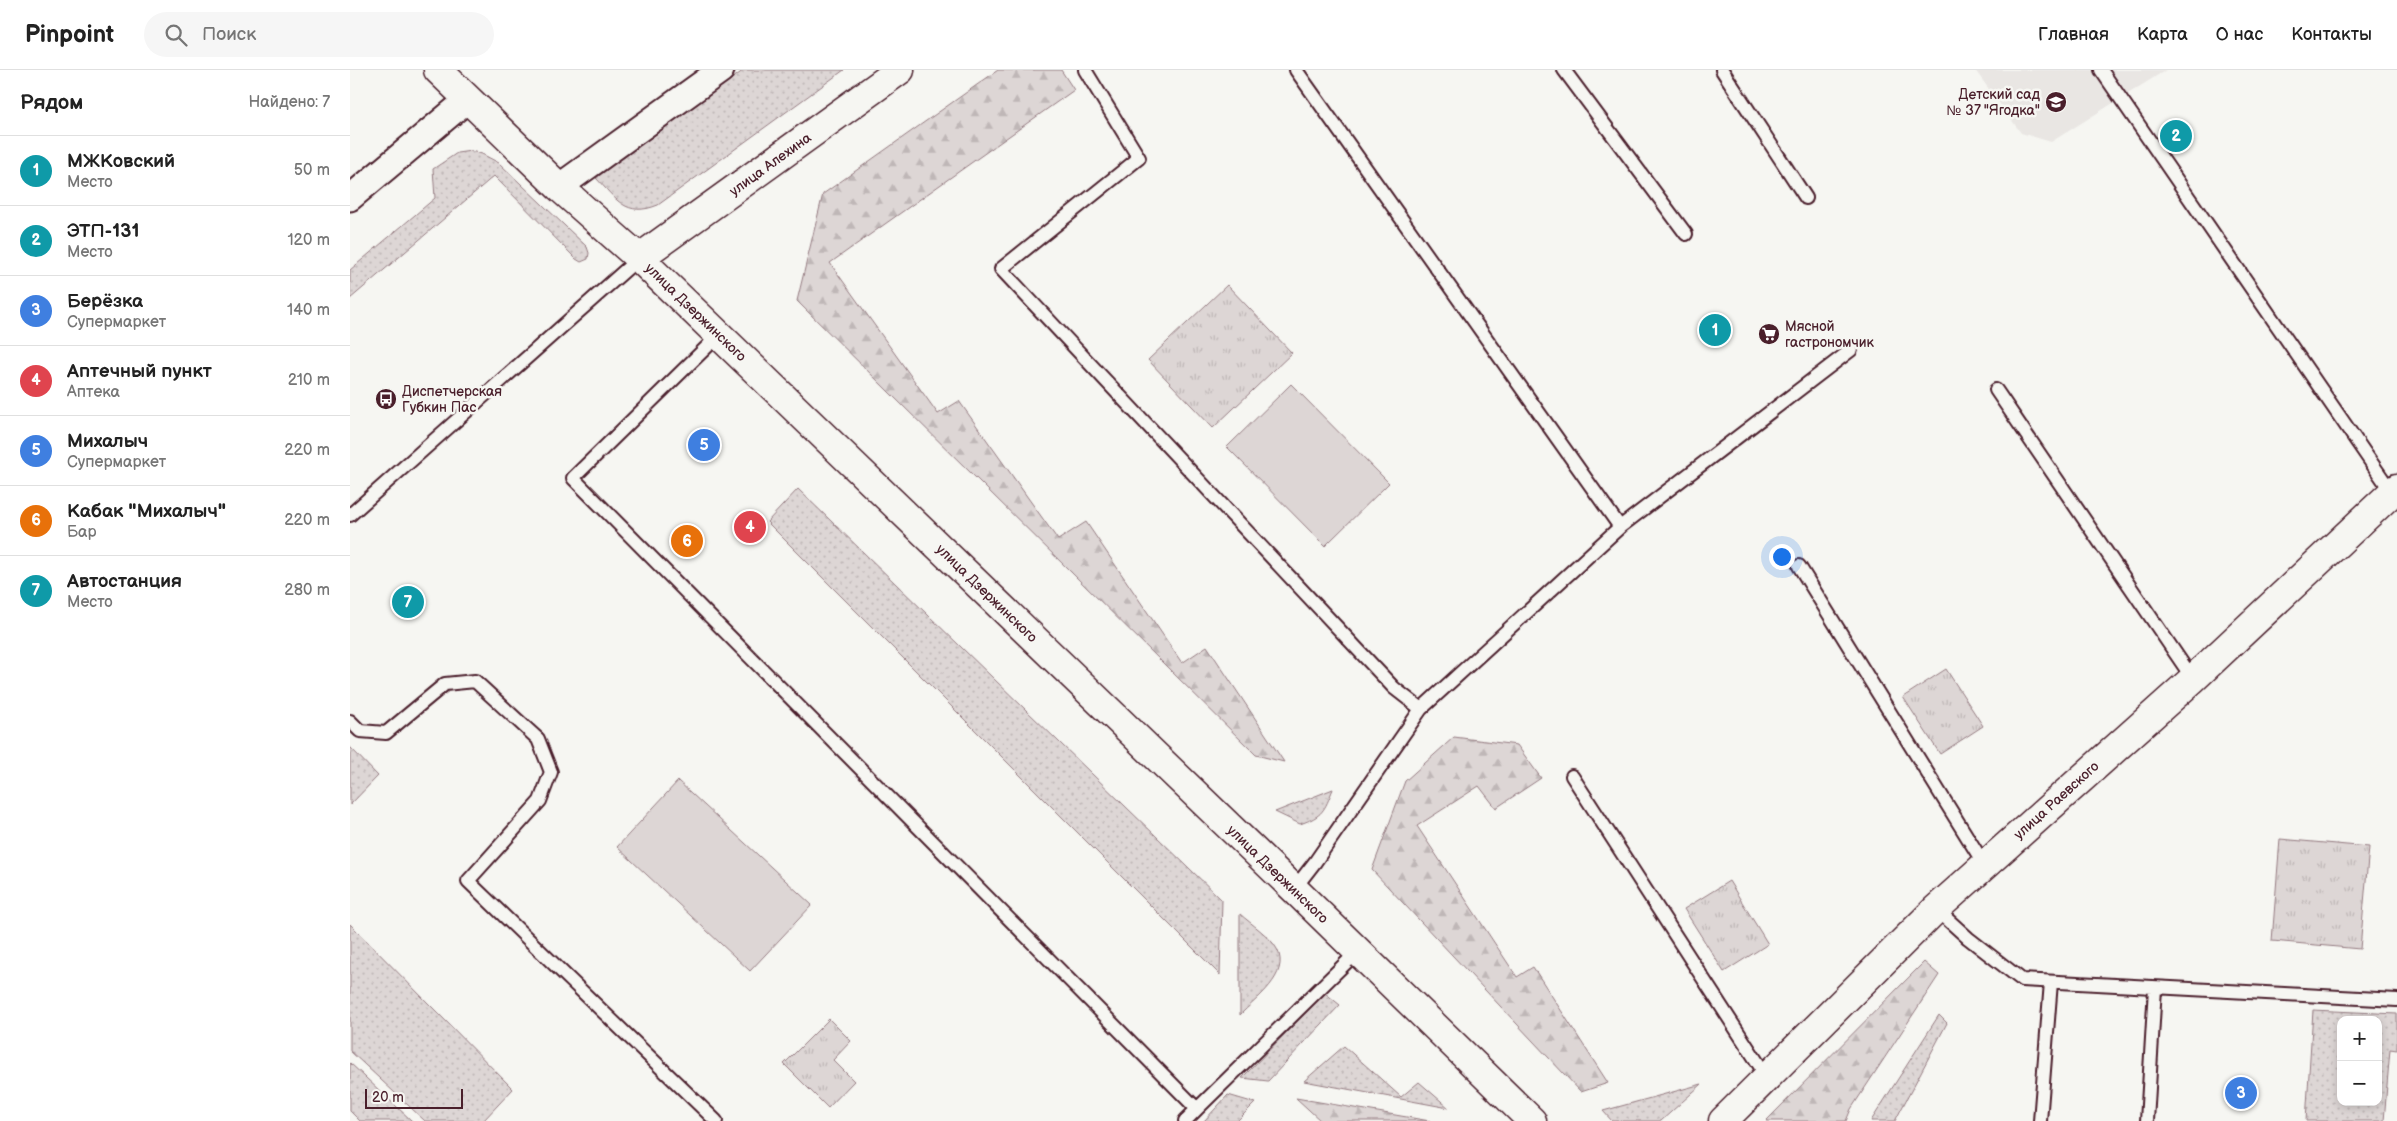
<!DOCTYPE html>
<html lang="ru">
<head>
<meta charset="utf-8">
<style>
  :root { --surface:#fff; --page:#f6f6f6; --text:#222; --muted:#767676; --line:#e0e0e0; --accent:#4a1f2b }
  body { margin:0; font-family:"Balsamiq Sans",sans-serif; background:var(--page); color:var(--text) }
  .controls { position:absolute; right:15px; bottom:15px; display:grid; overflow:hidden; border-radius:10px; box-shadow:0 2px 8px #0003 }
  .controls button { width:45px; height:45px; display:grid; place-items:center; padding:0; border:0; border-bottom:1px solid var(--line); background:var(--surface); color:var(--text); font:25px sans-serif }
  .scale { position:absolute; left:15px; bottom:12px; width:98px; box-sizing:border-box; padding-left:5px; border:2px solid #4a1f2b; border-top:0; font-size:14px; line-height:18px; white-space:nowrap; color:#4a1f2b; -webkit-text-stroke:4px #f6f6f2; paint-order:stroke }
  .you { position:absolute; left:1431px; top:486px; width:18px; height:18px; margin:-12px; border:4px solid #fff; border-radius:50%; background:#1a73e8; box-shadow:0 0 0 8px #1a73e833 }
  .badge { display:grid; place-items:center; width:32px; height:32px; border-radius:50%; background:var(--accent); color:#fff; font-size:16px; font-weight:700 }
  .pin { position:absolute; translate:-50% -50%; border:2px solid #fff; box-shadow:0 1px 5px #0006 }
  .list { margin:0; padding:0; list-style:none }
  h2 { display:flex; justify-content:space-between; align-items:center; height:65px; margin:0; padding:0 20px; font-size:21px }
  h2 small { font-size:16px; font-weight:400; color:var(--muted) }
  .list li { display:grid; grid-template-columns:32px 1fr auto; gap:15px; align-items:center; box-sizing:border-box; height:70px; padding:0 20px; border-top:1px solid var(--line) }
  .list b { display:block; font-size:19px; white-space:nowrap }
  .list p { margin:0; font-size:16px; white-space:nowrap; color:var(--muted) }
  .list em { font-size:16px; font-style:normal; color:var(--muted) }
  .icon { flex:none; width:28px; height:28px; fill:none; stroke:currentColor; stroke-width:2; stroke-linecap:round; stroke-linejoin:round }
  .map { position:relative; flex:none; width:2047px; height:1051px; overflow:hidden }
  header { display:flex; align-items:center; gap:30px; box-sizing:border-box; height:70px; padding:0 25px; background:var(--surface); border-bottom:1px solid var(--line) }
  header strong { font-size:24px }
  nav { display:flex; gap:28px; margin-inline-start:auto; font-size:18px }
  .search { width:350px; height:45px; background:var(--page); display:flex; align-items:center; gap:12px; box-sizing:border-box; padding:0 18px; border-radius:28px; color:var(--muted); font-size:19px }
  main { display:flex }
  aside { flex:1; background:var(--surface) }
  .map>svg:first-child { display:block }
  .built { fill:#e9e6e3 }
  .grass { fill:url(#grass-dots); stroke:#947a80; fill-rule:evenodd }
  .forest { fill:url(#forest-firs); stroke:#947a80 }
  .park { fill:url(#park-tufts); stroke:#947a80 }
  .garden { fill:#ddd6d5; stroke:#947a80 }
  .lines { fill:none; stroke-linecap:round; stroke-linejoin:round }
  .service-casing { stroke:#4a1f2b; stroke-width:16 }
  .minor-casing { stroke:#4a1f2b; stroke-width:29 }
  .tertiary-casing { stroke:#4a1f2b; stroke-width:31 }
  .secondary-casing { stroke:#4a1f2b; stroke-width:31 }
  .service { stroke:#f6f6f2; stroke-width:12 }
  .minor { stroke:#f6f6f2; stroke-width:25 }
  .tertiary { stroke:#f6f6f2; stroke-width:28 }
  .secondary { stroke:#f6f6f2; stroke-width:28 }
  .labels { text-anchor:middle; stroke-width:5; stroke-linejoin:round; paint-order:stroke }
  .poi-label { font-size:14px; fill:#4a1f2b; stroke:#f6f6f2; text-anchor:start }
  .street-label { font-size:14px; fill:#4a1f2b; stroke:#f6f6f2 }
</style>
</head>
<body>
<header>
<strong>Pinpoint</strong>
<div class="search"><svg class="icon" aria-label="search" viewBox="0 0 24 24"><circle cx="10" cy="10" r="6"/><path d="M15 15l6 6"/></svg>Поиск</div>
<nav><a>Главная</a><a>Карта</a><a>О нас</a><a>Контакты</a></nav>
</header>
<main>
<aside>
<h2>Рядом<small>Найдено: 7</small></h2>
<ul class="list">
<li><span class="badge" style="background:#0f9aa8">1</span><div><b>МЖКовский</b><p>Место</p></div><em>50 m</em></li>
<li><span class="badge" style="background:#0f9aa8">2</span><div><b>ЭТП-131</b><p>Место</p></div><em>120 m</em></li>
<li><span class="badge" style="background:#3f7fe0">3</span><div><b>Берёзка</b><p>Супермаркет</p></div><em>140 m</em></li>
<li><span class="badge" style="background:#e0444e">4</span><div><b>Аптечный пункт</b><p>Аптека</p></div><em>210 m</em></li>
<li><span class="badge" style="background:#3f7fe0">5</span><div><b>Михалыч</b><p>Супермаркет</p></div><em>220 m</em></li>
<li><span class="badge" style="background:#e8710a">6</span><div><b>Кабак &quot;Михалыч&quot;</b><p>Бар</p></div><em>220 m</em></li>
<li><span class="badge" style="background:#0f9aa8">7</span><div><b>Автостанция</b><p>Место</p></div><em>280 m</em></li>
</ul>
</aside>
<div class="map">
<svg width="2047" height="1051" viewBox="0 0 2047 1051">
  <defs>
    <pattern id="grass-dots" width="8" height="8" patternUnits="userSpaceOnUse" patternTransform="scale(1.25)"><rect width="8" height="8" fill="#ddd6d5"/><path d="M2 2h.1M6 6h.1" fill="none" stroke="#bfb7b7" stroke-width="1.8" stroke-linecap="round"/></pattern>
    <pattern id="forest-firs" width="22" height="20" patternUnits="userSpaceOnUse" patternTransform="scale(1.25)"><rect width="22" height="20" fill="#ddd6d5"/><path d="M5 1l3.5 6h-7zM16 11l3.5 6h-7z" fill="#bfb7b7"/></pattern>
    <pattern id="park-tufts" width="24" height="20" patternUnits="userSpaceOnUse" patternTransform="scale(1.25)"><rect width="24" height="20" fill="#ddd6d5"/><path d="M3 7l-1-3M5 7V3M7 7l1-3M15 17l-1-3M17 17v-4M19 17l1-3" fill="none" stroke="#bfb7b7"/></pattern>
  </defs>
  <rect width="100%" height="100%" fill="#f6f6f2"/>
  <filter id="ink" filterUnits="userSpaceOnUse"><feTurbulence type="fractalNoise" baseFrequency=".02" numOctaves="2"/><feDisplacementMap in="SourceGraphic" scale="10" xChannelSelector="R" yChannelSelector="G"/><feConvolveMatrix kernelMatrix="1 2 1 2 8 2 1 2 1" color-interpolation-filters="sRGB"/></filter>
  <g filter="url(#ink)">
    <path class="built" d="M 1625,0 L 1816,0 L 1701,72 L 1671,63 Z"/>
    <path class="grass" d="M 394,0 L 494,0 L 308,135 C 276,148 266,129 246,108 Z
      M 121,81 L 132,84 L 149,93 L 237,177 L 239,183 L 238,189 L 231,192 L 226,189 L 144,106 L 0,229 L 0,200 L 85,128 L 83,99 L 107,83 Z
      M 448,419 L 872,830 L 870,905 L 417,452 Z
      M 0,677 L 28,706 L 0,735 Z
      M 983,719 C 974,741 973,746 950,754 L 925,742 Z
      M 890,844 C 901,854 920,866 927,879 C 941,905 905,929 890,945 Z
      M 0,854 L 163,1019 L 133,1051 L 75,1051 L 0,981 Z
      M 975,923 L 990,935 L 918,1011 L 892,1008 Z
      M 1963,940 L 2047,944 L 2047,980 L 2040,979 L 2034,1051 L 1956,1051 ZM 1991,950 L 2028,950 L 2028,1032 L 1991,1032 Z
      M 1589,945 L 1597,953 L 1545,1051 L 1521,1051 Z
      M 994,976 L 1051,1027 L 1069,1012 L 1099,1038 L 954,1011 Z
      M 0,993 L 62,1051 L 10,1051 L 0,1041 Z
      M 1352,1014 L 1311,1051 L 1262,1051 L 1253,1041 Z
      M 878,1025 L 905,1033 L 887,1051 L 854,1051 Z"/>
    <path class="forest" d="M 648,0 L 711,0 L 724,20 L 480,193 L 588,344 L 609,331 L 708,470 L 736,452 L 832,593 L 857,576 L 934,692 L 906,685 L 447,231 L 473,124 Z
      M 1104,667 L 1167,675 L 1191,708 L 1146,738 L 1129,716 L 1067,756 L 1167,907 L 1183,897 L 1258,1013 L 1231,1022 L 1022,800 L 1055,711 Z
      M 1574,892 L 1589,905 L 1501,1039 L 1496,1051 L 1416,1051 Z
      M 946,1028 L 1080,1051 L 971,1051 Z"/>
    <path class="park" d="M 877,215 L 942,283 L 863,358 L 798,290 Z
      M 1596,599 L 1633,656 L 1590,684 L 1553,627 Z
      M 1930,769 L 2019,777 L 2010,879 L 1922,871 Z
      M 1379,811 L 1418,874 L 1374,902 L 1334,839 Z
      M 479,949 L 501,971 L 483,990 L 504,1011 L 478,1038 L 434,994 Z"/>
    <path class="garden" d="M 941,314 L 1039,413 L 975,476 L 877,377 Z
      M 328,711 L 462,835 L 400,901 L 267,777 Z"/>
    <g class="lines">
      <g class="service-casing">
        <path id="service" d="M 735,0 L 789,88 L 651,199 L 1044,618 L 1071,639
          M 946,0 L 1270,457
          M 1214,0 L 1336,164
          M 1372,0 L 1456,128
          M 1751,0 L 2043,424
          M 369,265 L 223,408 L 847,1039 L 835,1051
          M 1646,320 L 1843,609
          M 0,445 L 289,188
          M 1449,496 L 1634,794
          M 0,651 L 10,661 L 36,663 L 95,614 L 125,611 L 188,669 L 201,702 L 190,731 L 118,811 L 366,1051
          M 1222,706 L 1417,1007
          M 944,819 L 965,792 L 1071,639 L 1270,457 L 1501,280
          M 1586,839 L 1618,868 L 1672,910 L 2047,930
          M 847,1039 L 1007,882
          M 1690,1051 L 1701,912
          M 1797,1051 L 1805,918"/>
      </g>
      <g class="minor-casing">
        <path id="minor" d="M 209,117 L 371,0
          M 0,128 L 117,30"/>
      </g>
      <g class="tertiary-casing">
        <path id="tertiary" d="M 88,0 L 209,117 L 289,188"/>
      </g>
      <g class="secondary-casing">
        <path id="secondary" d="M 550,0 L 289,188 L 944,819 L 1182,1051
          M 1373,1051 L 1586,839 L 1843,609 L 2047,418"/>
      </g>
      <use href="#service" class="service"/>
      <use href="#minor" class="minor"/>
      <use href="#tertiary" class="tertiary"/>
      <use href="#secondary" class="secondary"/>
    </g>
  </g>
  <defs>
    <g id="school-disc" transform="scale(1.125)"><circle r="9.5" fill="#4a1f2b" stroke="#f6f6f2"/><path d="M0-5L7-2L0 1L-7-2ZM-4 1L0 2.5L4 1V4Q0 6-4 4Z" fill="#fff"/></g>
    <g id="supermarket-disc" transform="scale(1.125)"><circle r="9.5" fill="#4a1f2b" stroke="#f6f6f2"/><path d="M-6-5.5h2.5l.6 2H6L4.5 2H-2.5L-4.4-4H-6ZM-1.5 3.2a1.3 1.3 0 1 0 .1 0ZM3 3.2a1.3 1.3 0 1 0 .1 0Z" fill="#fff"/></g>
    <g id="bus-disc" transform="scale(1.125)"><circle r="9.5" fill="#4a1f2b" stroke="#f6f6f2"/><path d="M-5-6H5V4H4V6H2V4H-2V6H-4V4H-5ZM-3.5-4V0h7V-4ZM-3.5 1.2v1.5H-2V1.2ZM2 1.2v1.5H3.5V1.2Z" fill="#fff"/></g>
  </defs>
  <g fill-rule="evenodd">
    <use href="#school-disc" x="1706" y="32"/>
    <use href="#supermarket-disc" x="1419" y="264"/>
    <use href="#bus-disc" x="36" y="329"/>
  </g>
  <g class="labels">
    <g class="poi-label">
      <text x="1690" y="29" text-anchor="end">Детский сад<tspan x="1690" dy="16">№ 37 "Ягодка"</tspan></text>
      <text x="1435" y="261">Мясной<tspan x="1435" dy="16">гастрономчик</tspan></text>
      <text x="52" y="326">Диспетчерская<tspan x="52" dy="16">Губкин Пас</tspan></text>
    </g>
    <g class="street-label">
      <text transform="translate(420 94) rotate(-36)" y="5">улица Алехина</text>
      <text transform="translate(346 242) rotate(44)" y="5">улица Дзержинского</text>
      <text transform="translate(637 523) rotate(44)" y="5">улица Дзержинского</text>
      <text transform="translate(1706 730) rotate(-42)" y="5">улица Раевского</text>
      <text transform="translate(928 804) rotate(44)" y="5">улица Дзержинского</text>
    </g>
  </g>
</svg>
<div class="controls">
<button>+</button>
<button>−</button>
</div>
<div class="scale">20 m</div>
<div class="you"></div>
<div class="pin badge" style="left:1365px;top:260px;background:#0f9aa8">1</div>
<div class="pin badge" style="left:1826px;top:66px;background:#0f9aa8">2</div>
<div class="pin badge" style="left:1891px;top:1023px;background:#3f7fe0">3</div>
<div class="pin badge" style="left:400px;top:457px;background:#e0444e">4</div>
<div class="pin badge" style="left:354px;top:375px;background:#3f7fe0">5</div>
<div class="pin badge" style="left:337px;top:471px;background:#e8710a">6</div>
<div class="pin badge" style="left:58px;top:532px;background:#0f9aa8">7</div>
</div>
</main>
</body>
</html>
